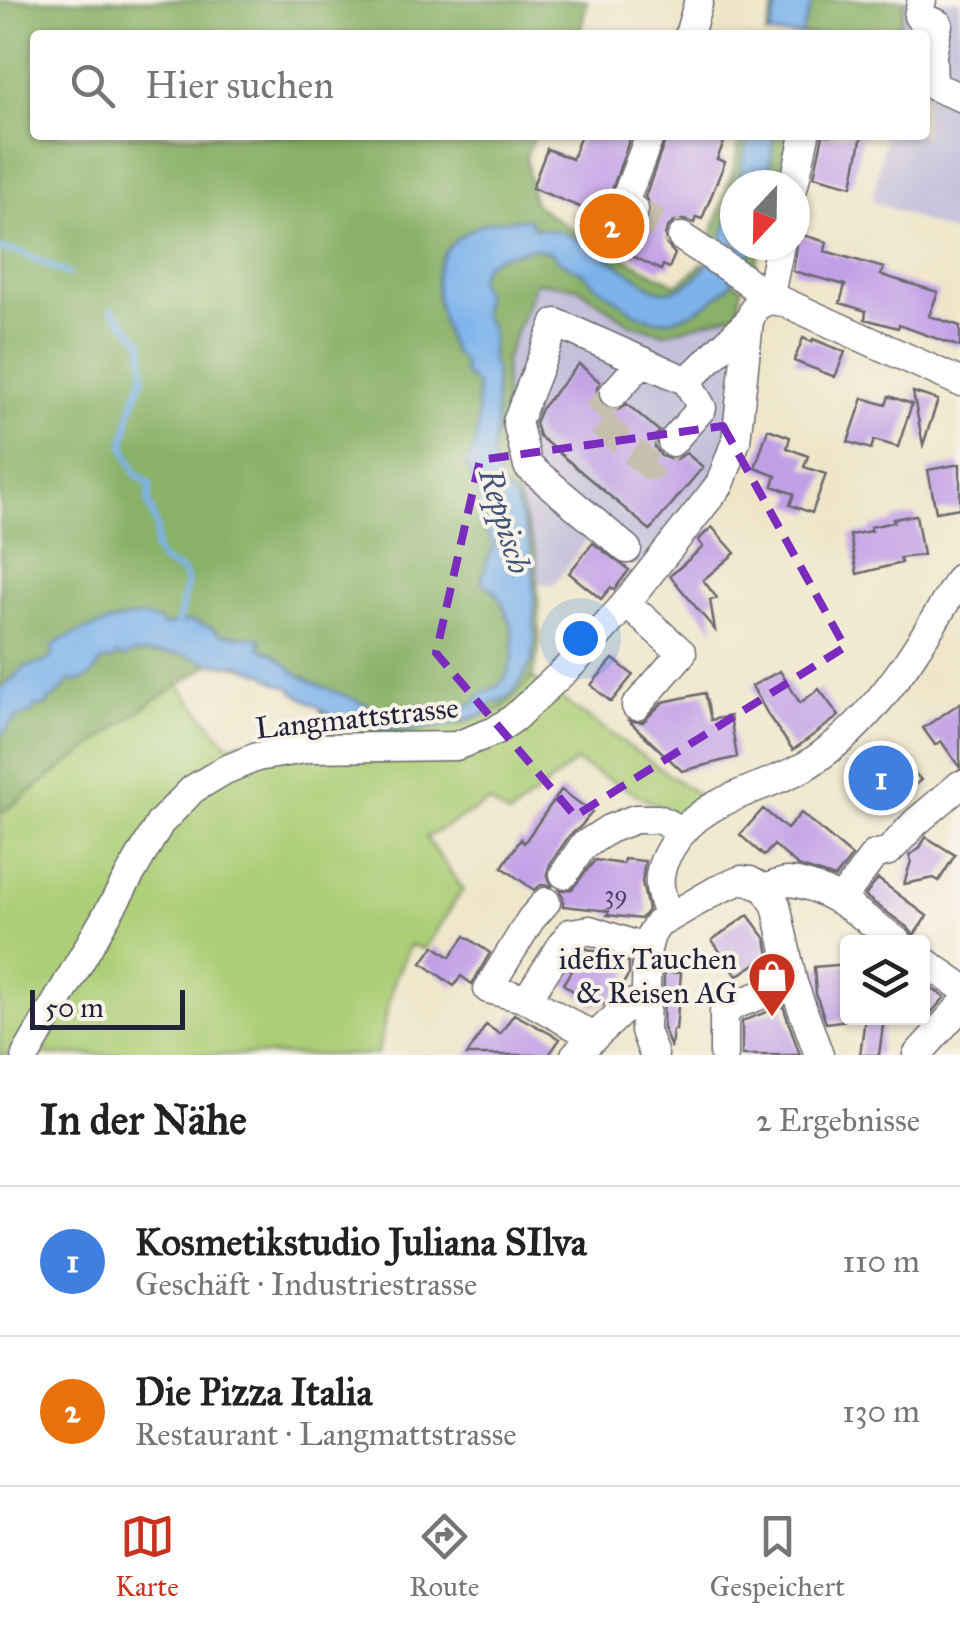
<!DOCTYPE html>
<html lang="de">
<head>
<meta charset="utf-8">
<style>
  :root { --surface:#fff; --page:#f2f2f2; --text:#222; --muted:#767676; --line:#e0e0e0; --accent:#c8321e }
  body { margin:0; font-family:"IM FELL Great Primer",serif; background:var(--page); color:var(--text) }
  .controls { position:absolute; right:30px; bottom:30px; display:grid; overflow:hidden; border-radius:10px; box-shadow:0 2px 8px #0004 }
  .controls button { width:90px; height:90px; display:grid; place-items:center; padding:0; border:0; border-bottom:2px solid var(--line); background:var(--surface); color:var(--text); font:50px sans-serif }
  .compass { position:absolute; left:720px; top:170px; width:90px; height:90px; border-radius:50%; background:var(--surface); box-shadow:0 2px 8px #0004; rotate:202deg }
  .scale { position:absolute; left:30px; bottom:25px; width:155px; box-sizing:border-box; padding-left:10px; border:5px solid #22223b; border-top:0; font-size:28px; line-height:35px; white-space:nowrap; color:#22223b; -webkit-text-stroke:8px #f7f3e8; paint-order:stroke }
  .you { position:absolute; left:580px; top:638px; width:35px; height:35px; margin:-25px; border:8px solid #fff; border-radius:50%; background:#1a73e8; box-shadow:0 0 0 15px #1a73e833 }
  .badge { display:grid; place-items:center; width:65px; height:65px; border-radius:50%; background:var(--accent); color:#fff; font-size:32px; font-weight:700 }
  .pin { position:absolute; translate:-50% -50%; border:5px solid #fff; box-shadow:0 2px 10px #0006 }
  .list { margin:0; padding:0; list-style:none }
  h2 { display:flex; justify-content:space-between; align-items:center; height:130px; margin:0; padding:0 40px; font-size:42px }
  h2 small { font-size:32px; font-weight:400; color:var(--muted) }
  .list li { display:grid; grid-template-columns:65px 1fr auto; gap:30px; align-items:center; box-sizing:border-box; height:150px; padding:0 40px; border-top:2px solid var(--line) }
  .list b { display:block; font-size:38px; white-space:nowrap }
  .list p { margin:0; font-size:32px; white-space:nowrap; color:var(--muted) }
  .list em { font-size:32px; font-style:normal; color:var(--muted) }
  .icon { flex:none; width:55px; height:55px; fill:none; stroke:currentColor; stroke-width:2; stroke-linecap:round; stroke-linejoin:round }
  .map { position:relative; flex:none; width:960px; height:1055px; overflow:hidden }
  .search { position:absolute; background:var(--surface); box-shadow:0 2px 8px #0004; left:30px; right:30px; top:30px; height:110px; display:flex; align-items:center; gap:25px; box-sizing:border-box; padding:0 35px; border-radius:10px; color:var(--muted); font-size:38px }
  .sheet { height:430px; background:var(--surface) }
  nav { display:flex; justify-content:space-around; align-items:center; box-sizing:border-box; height:140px; border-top:2px solid var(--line); background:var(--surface); font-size:28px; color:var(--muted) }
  nav a { display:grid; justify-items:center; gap:5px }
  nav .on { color:var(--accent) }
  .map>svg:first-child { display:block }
  .industrial { fill:#c5c0da }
  .green { fill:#acce76; stroke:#677858; stroke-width:2.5 }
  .forest { fill:#89b167; stroke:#566a51; stroke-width:2.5 }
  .water { fill:#7db3eb; stroke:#506a93; stroke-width:2.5 }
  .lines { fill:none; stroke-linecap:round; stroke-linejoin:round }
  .stream { stroke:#7db3eb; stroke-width:6 }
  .building { fill:#c19fe7 }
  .minor-tunnel { stroke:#c6bfad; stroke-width:28; stroke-dasharray:28 14; stroke-linecap:butt }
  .minor-casing { stroke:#6a676d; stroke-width:31 }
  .minor { stroke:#fff; stroke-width:28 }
  .marked { fill:none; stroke:#7b2cbf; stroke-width:8; stroke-dasharray:20 12; stroke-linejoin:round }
  .labels { text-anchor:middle; stroke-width:8; stroke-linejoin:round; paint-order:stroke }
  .number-label { font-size:25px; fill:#4a4166 }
  .street-label { font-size:30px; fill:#22223b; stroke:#f7f3e8 }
  .poi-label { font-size:30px; fill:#22223b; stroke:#f7f3e8; text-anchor:end }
  .water-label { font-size:32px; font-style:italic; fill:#425579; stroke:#f7f3e8 }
</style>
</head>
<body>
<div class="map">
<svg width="960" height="1055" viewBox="0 0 960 1055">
  <rect width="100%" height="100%" fill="#f7f3e8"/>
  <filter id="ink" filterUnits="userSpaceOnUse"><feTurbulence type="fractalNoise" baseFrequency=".01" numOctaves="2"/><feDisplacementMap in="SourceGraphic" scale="20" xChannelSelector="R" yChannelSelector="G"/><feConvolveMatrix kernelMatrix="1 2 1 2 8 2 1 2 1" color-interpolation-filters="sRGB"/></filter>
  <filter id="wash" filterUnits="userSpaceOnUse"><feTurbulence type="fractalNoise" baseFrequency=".0048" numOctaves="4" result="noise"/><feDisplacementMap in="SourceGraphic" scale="40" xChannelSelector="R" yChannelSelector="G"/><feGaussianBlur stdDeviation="2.25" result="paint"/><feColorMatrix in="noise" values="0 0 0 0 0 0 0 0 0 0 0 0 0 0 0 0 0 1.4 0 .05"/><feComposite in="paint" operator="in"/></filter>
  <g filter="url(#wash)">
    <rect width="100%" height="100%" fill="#efe6ca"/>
    <path class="industrial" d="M 906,0 L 960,0 L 960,236 L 872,201 L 885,135 L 925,135 L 925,35 L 897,35 Z
      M 536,281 L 577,287 L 632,325 L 666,333 L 738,313 L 729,441 L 717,473 L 641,570 L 592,533 L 553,586 L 538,582 L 536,553 L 504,456 L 505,360 Z"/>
    <path class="green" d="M 532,678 L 702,798 L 678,816 L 575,762 L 509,816 L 489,802 L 426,838 L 463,889 L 425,949 L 410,945 L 394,981 L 377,1055 L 0,1055 L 0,814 L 153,701 L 178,684 L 228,745 L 276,734 L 330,730 L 395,734 L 503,708 Z"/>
    <path class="forest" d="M 0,0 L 587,0 L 580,35 L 35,35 L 35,135 L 535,135 L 526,156 L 533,203 L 580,235 L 678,285 L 703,263 L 742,287 L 738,313 L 666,333 L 632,325 L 577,287 L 536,282 L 505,360 L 504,456 L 536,553 L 540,644 L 532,678 L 503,708 L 460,724 L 395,734 L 330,730 L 305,677 L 213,663 L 153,701 L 0,814 Z
      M 776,0 L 906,0 L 897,35 L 766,35 Z
      M 741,135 L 791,135 L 777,185 L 735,185 L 735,245 L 761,245 L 753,276 L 708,246 L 734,167 Z"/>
    <path class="water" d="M 779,0 L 813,0 L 801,35 L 769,35 Z
      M 749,135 L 774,135 L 767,185 L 738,185 Z
      M 735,197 L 735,245 L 754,245 L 747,264 L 727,288 L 710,302 L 692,313 L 670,320 L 654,320 L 639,315 L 593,283 L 585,274 L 558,260 L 550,252 L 532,248 L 497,257 L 485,264 L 478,278 L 485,300 L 481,312 L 492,330 L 491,362 L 495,366 L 496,429 L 492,455 L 500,485 L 515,500 L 528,537 L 533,561 L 535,636 L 532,662 L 515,691 L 502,701 L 496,701 L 490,705 L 485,714 L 445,727 L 434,726 L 426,729 L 377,728 L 335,717 L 295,693 L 290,687 L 277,683 L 264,674 L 239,665 L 214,664 L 182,654 L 135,653 L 123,658 L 116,655 L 113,660 L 102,661 C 94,674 86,685 69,680 L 64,688 L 43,707 L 36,706 L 30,714 L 17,717 L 0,737 L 0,690 L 25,667 L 45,662 L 53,656 L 52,647 C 64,634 126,616 144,617 C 149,617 155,620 160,621 L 162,626 L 190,621 L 211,627 L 220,634 L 258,638 L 262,641 L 259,647 L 274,654 L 296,673 L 316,684 L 392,715 L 406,709 L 439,715 L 475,703 L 480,695 L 498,686 L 507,675 L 513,658 L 513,630 L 503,605 L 493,589 L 481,582 L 487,560 L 494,545 L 485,531 L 488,520 L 482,514 L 478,495 L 466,464 C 482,436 477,416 477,385 L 463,373 L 463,361 C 450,354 446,334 442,320 C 433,288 431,258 461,236 C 471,229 485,222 497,221 C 508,220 517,220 528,218 L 535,229 C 572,226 608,259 638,278 C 644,282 651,288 658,290 C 671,294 685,287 694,279 C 717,258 728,227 735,197 Z"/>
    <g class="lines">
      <path class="stream" d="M 0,249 L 22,253 L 68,274
        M 112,309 L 143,342 L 144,375 L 131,410 L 124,446 L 136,474 L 150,484 L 148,502 L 157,528 L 155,550 L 161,561 L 183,572 L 187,583 L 177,629"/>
    </g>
    <g id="blocks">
      <path class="building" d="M 581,135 L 631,135 L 607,204 L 613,217 L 633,227 L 642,225 L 649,219 L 651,211 L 650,204 L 645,197 L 667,135 L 727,135 L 717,159 L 725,162 L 702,219 L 696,217 L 694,223 L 684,220 L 675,221 L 667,228 L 665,235 L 666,244 L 675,254 L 669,268 L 663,265 L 661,270 L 578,229 L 585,209 L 532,188 L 547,149 L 572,159 Z
        M 823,135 L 862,135 L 852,186 L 814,176 Z
        M 795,233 L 827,242 L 825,251 L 884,268 L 881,275 L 938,292 L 929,316 L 960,326 L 960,347 L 899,325 L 898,328 L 865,319 L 866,311 L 840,303 L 845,285 L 793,271 L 797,247 Z
        M 803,338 L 812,342 L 813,339 L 845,352 L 835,377 L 794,361 Z
        M 579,364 L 600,382 L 597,388 L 597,397 L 603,407 L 609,410 L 618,410 L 627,404 L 659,431 L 655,438 L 655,447 L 661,456 L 670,459 L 677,459 L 686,453 L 703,467 L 650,530 L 539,436 L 535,423 L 541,409 Z
        M 913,392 L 938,400 L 923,445 Z
        M 889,396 L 912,404 L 898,447 L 874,440 L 871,449 L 848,442 L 863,398 L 886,405 Z
        M 768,429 L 790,437 L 787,448 L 808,456 L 804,467 L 826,474 L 812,513 L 790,505 L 794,494 L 773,486 L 776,476 L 755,468 Z
        M 960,464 L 960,508 L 936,512 L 928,470 Z
        M 916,515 L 923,555 L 900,558 L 901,563 L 857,574 L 850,535 L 871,531 L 870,527 L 894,522 L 893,519 Z
        M 712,527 L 735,553 L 703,580 L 717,598 L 710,600 L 715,630 L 670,576 L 703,547 L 698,540 Z
        M 593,543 L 629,570 L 614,590 L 611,587 L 601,599 L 569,573 Z
        M 613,659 L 633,675 L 611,702 L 591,685 Z
        M 780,671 L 800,703 L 819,689 L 839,716 L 793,750 L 770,718 L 752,686 Z
        M 705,693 L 711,720 L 730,716 L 737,757 L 682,771 L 629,721 L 643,722 L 663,702 Z
        M 960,703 L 960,768 L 941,741 L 935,745 L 923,728 Z
        M 886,754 L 900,769 L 906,764 L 921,780 L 893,806 L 877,790 L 872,795 L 858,781 Z
        M 561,790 L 592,812 L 581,826 L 569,836 L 550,864 L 547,874 L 552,886 L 541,885 L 534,890 L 502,867 L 521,839 L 524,843 Z
        M 763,809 L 787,829 L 801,813 L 852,856 L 835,878 L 798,866 L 774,845 L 764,856 L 740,835 Z
        M 926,837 L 955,855 L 939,881 L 934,878 L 904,884 L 911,861 L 909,855 L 919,849 Z
        M 624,859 L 645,861 L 642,882 L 648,910 L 641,919 L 607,915 L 609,911 L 563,906 L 563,897 L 559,890 L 572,889 L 595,860 L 623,864 Z
        M 878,879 L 927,916 L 914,935 L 908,928 L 865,896 Z
        M 748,915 L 766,939 L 769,955 L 737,976 L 712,940 Z
        M 465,936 L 490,953 L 472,984 L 461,976 L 454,986 L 422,963 L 434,946 L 450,957 Z
        M 585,948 L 629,962 L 629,974 L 618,992 L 603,1005 L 598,1002 L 595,1006 L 563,984 Z
        M 848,964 L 848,1020 L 826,1023 L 816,994 L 814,967 Z
        M 664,972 L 681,973 L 676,1030 L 673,1030 L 671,1048 L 663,1028 Z
        M 922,982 L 945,997 L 922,1023 Z
        M 783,1006 L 800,1055 L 742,1055 L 742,1021 Z
        M 514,1014 L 560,1039 L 549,1055 L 467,1055 L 486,1025 L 500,1034 Z
        M 865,1018 L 884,1018 L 879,1055 L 860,1055 Z"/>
    </g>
  </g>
  <g filter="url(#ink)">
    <use href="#blocks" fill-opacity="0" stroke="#6a676d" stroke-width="2.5"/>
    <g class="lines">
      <path class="minor-tunnel" d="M 634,210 L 682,237
        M 614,393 L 593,417 L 650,466 L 672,442"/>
      <g class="minor-casing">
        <path id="minor" d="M 922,0 L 918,16 L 938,24 L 932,55 L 933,86 L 960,97
          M 689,35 L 699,0
          M 794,185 L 805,135
          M 634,210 L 624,203 L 650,135
          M 682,237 L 746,280 L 769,300
          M 769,300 L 784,302 L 960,382
          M 769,300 L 780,245
          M 614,393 L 643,361
          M 672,442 L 702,408 L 687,381
          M 627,549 L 528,466 L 517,422 L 556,323 L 687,381 L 749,321
          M 626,603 L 682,653 L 636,706
          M 564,874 L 583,846 L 609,829 L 635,819 L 658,819 L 681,830
          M 765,889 C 773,886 780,882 788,882 C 827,884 868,921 898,942
          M 840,901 L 874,855 L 889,851 L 916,822 L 960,785
          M 546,902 L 531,919 L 488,989 L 527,999 L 594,1037
          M 669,917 C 657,888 655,873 672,846 C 702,796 760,792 807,765 C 819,758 832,747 843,738 C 891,695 927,633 960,578
          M 922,960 L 960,986
          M 527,999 L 570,933 L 590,930 L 647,949
          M 26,1055 L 160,823 L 193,789 L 225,770 L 257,757 L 311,748 L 456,746 L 495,731 L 514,718 L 576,660 L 626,603 L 720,484 L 736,441 L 749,321 L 755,307 L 769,300
          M 575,1055 L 630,1004 L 645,1001
          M 654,1055 L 645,1031 L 647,949 L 651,935 L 658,924 L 717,890 L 741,880 L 750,881 L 765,889 L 776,905 L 793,983 L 819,1055
          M 724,1055 L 724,1013 L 734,1005 L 793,983
          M 917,1055 L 960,1007"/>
      </g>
      <use href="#minor" class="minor"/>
    </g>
  </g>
  <path class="marked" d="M 723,426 L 845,647 L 575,816 L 436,653 L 480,460 Z"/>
  <defs>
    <g id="shop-pin" transform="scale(2.5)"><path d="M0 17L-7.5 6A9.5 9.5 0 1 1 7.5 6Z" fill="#c8321e" stroke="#f7f3e8"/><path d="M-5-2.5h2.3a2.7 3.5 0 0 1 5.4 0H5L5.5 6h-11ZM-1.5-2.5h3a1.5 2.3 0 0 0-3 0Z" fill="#fff"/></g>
  </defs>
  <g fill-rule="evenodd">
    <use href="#shop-pin" x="772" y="976"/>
  </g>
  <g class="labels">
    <g class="number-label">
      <text x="616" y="903">39</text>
    </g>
    <g class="street-label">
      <text transform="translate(357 718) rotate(-6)" y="10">Langmattstrasse</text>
    </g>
    <g class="poi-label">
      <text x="737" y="969">idefix Tauchen<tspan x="737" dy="34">&amp; Reisen AG</tspan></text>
    </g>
    <g class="water-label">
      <text transform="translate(505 521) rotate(73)" y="11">Reppisch</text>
    </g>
  </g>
</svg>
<div class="controls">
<button><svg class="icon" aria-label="layers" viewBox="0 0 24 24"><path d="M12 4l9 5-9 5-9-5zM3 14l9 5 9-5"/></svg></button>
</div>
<svg class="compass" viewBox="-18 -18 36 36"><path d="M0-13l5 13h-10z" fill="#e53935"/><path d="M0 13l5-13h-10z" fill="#767676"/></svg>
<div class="scale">50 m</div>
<div class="you"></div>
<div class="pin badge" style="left:881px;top:778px;background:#3f7fe0">1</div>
<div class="pin badge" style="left:612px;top:226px;background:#e8710a">2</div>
<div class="search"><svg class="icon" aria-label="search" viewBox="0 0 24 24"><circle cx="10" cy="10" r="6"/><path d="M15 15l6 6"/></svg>Hier suchen</div>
</div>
<section class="sheet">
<h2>In der Nähe<small>2 Ergebnisse</small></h2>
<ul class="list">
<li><span class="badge" style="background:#3f7fe0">1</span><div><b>Kosmetikstudio Juliana SIlva</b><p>Geschäft · Industriestrasse</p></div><em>110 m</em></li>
<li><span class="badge" style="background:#e8710a">2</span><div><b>Die Pizza Italia</b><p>Restaurant · Langmattstrasse</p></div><em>130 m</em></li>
</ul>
</section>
<nav>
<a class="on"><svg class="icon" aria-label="map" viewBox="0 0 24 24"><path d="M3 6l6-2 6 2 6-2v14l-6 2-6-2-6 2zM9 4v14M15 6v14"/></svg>Karte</a>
<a><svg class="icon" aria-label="directions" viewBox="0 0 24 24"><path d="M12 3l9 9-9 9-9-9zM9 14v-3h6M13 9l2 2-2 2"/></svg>Route</a>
<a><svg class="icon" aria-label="saved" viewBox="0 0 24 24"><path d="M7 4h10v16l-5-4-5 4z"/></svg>Gespeichert</a>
</nav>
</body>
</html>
